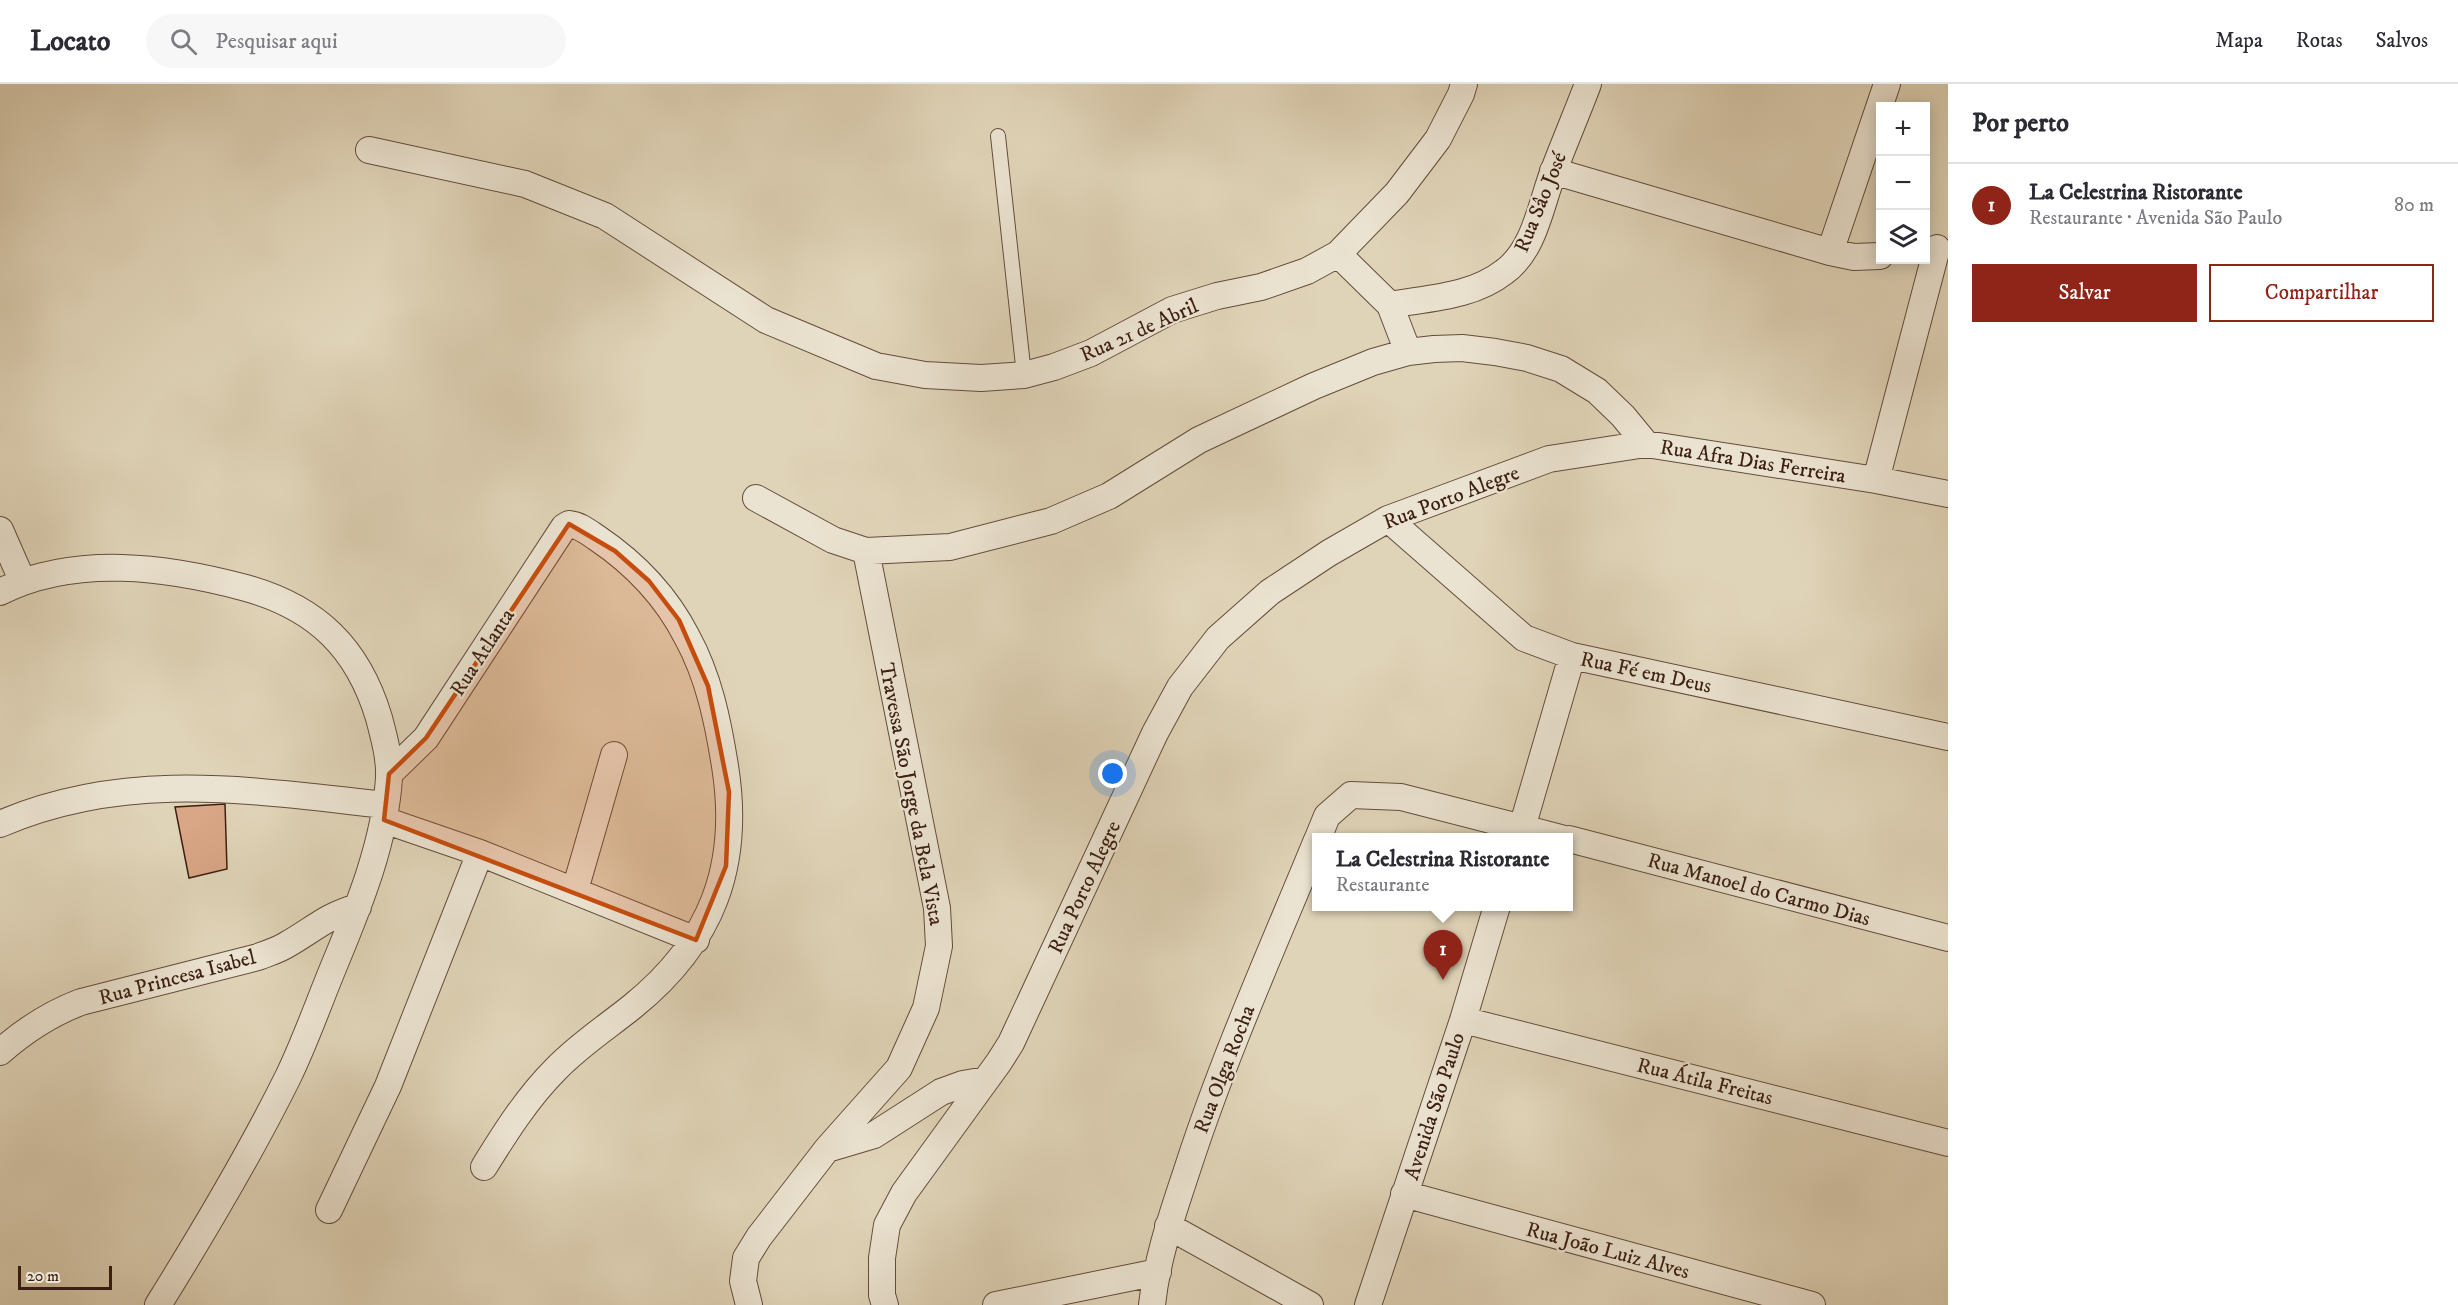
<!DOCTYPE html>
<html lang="pt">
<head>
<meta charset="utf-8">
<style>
  :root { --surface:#fff; --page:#f7f7f7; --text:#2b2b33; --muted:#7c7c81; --line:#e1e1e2; --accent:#8f2418 }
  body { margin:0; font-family:"IM FELL DW Pica",serif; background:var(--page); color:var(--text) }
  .controls { position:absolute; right:18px; top:18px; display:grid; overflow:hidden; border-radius:0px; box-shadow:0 3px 15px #0003 }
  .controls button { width:54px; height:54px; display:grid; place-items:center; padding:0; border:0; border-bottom:2px solid var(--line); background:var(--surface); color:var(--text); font:30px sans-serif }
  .scale { position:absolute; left:18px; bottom:15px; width:94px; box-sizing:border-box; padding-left:6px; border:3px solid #3c1f12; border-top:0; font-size:16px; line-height:21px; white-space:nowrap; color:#3c1f12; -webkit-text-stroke:4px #ebe3d1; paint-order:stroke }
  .you { position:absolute; left:1113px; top:690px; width:21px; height:21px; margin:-15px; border:4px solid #fff; border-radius:50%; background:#1a73e8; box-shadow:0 0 0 9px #1a73e833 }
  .badge { display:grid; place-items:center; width:39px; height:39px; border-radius:50%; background:var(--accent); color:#fff; font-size:20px; font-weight:700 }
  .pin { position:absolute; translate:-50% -50px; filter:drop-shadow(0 2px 3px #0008) }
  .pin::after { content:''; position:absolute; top:32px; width:21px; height:18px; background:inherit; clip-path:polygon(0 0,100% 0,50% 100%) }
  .popup { position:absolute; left:1312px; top:749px; width:261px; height:78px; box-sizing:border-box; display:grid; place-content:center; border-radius:0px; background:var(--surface); filter:drop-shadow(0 2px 4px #0005); font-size:20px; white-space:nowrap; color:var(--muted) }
  .popup b { font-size:22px; color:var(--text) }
  .popup::after { content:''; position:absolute; left:50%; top:100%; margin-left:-12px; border:12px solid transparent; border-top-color:var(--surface) }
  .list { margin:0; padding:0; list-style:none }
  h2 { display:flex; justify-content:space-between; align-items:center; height:78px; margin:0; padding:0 24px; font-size:26px }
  h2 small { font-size:20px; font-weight:400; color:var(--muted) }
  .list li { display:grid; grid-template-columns:39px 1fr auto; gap:18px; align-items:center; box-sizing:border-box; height:84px; padding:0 24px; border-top:2px solid var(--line) }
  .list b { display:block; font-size:22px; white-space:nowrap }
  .list p { margin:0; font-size:20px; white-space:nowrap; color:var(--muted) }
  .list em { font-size:20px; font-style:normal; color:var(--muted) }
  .actions { display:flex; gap:12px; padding:18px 24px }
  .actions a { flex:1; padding:14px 0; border:2px solid var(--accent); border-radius:0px; text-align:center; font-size:21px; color:var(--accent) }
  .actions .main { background:var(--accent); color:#fff }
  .icon { flex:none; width:33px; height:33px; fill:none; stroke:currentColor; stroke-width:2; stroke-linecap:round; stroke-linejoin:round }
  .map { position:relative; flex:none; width:1948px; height:1221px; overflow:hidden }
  header { display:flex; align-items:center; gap:36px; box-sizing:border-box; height:84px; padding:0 30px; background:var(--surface); border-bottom:2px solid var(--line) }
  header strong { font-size:28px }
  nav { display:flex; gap:33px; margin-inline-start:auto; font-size:21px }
  .search { width:420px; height:54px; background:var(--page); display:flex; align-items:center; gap:15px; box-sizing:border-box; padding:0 21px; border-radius:33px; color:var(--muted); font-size:22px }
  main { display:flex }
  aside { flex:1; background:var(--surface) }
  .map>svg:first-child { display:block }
  .building { fill:#d9a686; stroke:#3c1f12; stroke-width:1.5 }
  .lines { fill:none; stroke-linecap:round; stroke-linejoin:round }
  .lane-casing { stroke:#654c3c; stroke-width:16 }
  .street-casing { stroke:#654c3c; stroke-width:28 }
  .lane { stroke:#ebe3d1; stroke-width:14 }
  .street { stroke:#ebe3d1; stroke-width:26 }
  .marked { fill:#c64d0d; fill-opacity:0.2; stroke:#c64d0d; stroke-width:4.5; stroke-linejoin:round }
  .labels { text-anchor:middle; stroke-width:4.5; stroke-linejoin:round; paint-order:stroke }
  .street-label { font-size:21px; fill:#3c1f12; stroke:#ebe3d1 }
</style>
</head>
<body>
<header>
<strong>Locato</strong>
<div class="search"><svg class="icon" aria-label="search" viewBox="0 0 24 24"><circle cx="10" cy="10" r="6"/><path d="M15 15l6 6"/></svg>Pesquisar aqui</div>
<nav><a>Mapa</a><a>Rotas</a><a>Salvos</a></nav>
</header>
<main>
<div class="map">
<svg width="1948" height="1221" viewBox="0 0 1948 1221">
  <rect width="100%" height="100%" fill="#e0d4b8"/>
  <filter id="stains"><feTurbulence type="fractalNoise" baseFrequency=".00333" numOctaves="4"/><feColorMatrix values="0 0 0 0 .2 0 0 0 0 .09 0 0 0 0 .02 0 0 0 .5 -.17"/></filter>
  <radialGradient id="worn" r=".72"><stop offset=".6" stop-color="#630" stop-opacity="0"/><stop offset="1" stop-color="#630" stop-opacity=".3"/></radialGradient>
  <path class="building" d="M 225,720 L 227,785 L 189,794 L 175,723 Z"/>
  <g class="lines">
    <g class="lane-casing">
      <path id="lane" d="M 998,52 L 1024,291"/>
    </g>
    <g class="street-casing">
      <path id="street" d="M 369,66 L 525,100 L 605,132 L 766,236 L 876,282 L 925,291 L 981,294 L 1024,291 L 1054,283 L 1091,269 L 1172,226 L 1217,212 L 1261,203 L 1307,187 L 1338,170 L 1397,109 L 1438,55 L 1461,10 L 1464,0
        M 1553,87 L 1830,168 L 1854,173 L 1880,172
        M 1830,168 L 1887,0
        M 1338,170 L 1390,221 L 1408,268
        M 1390,221 C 1429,214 1472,213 1504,188 C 1535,166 1541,119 1554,86 C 1565,57 1577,29 1588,0
        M 1876,396 L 1937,164
        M 756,414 L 833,456 L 866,467 L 950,463 L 1051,437 L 1109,412 L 1199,356 L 1314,302 L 1373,278 L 1408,268 L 1434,265 L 1462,264 L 1495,268 L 1527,274 L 1561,285 L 1597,307 L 1623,332 L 1646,360 L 1876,396 L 1948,410
        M 1388,435 L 1524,554 L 1572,572 L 1948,653
        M 0,446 L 22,496
        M 0,508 C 75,470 168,483 246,504 C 317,524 358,564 379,634 C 384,653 390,675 389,694 C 385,757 360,819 336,877 C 320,915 306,956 288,993 C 249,1072 204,1147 158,1221
        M 389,690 L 426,654 L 564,443 L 569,440 C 580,441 588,448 597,454 C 634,479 666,512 687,553 C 709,593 718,638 725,682 C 741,782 712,858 633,922 C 607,943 579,961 556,985 C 527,1014 505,1049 484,1083
        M 384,736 L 480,769 L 696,856
        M 0,740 C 128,685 253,707 386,721
        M 1318,754 L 1327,732 L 1351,711 L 1401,713 L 1561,754
        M 1519,754 L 1572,572
        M 1569,755 L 1948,854
        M 575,806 L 614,671
        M 1463,936 L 1948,1059
        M 0,968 C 25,946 49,930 81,918 L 258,873 C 268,869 279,866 288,860 C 314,845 328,831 358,823
        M 827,1065 L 899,984 L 926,924 L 939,862 L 937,824 L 866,467
        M 1404,1110 L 1812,1221
        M 329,1126 L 388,1002 L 480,769
        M 1168,1142 L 1310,1221
        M 749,1221 L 743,1197 L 746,1174 L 759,1153 L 827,1065 L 874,1051 L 941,1008 L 963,1000 L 986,996
        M 885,1221 L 882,1211 L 882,1174 L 887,1141 L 904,1109 L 999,978 L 1011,959 L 1155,649 L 1180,603 L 1218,554 L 1270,508 L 1329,469 L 1388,435 L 1549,375 L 1646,360
        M 996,1221 L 1158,1188
        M 1152,1221 C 1157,1172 1174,1126 1189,1080 C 1225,970 1273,863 1317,756
        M 1368,1221 L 1463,936 L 1497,822"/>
    </g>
    <use href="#lane" class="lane"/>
    <use href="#street" class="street"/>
  </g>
  <path class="marked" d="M 569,440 L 615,467 L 649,497 L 679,536 L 708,602 L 729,708 L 726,782 L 696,856 L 384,736 L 389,690 L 426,654 Z"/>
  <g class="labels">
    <g class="street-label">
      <text transform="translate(1540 118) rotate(-68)" y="7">Rua Sâo José</text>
      <text transform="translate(1139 246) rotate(-24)" y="7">Rua 21 de Abril</text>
      <text transform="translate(1753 377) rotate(9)" y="7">Rua Afra Dias Ferreira</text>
      <text transform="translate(1451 413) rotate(-21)" y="7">Rua Porto Alegre</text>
      <text transform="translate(482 568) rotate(-57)" y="7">Rua Atlanta</text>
      <text transform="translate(1646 588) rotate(12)" y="7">Rua Fé em Deus</text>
      <text transform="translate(912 710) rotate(79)" y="7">Travessa São Jorge da Bela Vista</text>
      <text transform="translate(1084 803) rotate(-65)" y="7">Rua Porto Alegre</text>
      <text transform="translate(1759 805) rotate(15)" y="7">Rua Manoel do Carmo Dias</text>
      <text transform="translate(177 893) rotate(-15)" y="7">Rua Princesa Isabel</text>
      <text transform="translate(1224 985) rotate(-69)" y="7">Rua Olga Rocha</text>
      <text transform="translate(1705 997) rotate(14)" y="7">Rua Átila Freitas</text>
      <text transform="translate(1434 1022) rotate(-72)" y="7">Avenida São Paulo</text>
      <text transform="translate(1608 1166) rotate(15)" y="7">Rua João Luiz Alves</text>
    </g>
  </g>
  <rect width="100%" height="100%" filter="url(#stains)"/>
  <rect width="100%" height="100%" fill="url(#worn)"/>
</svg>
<div class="controls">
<button>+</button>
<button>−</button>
<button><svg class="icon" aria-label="layers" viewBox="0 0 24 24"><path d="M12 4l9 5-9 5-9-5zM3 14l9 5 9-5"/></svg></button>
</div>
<div class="scale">20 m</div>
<div class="you"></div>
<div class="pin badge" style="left:1443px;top:896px">1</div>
<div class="popup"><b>La Celestrina Ristorante</b>Restaurante</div>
</div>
<aside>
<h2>Por perto<small></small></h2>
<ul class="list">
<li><span class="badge">1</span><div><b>La Celestrina Ristorante</b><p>Restaurante · Avenida São Paulo</p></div><em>80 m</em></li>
</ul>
<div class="actions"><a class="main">Salvar</a><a>Compartilhar</a></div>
</aside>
</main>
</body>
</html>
